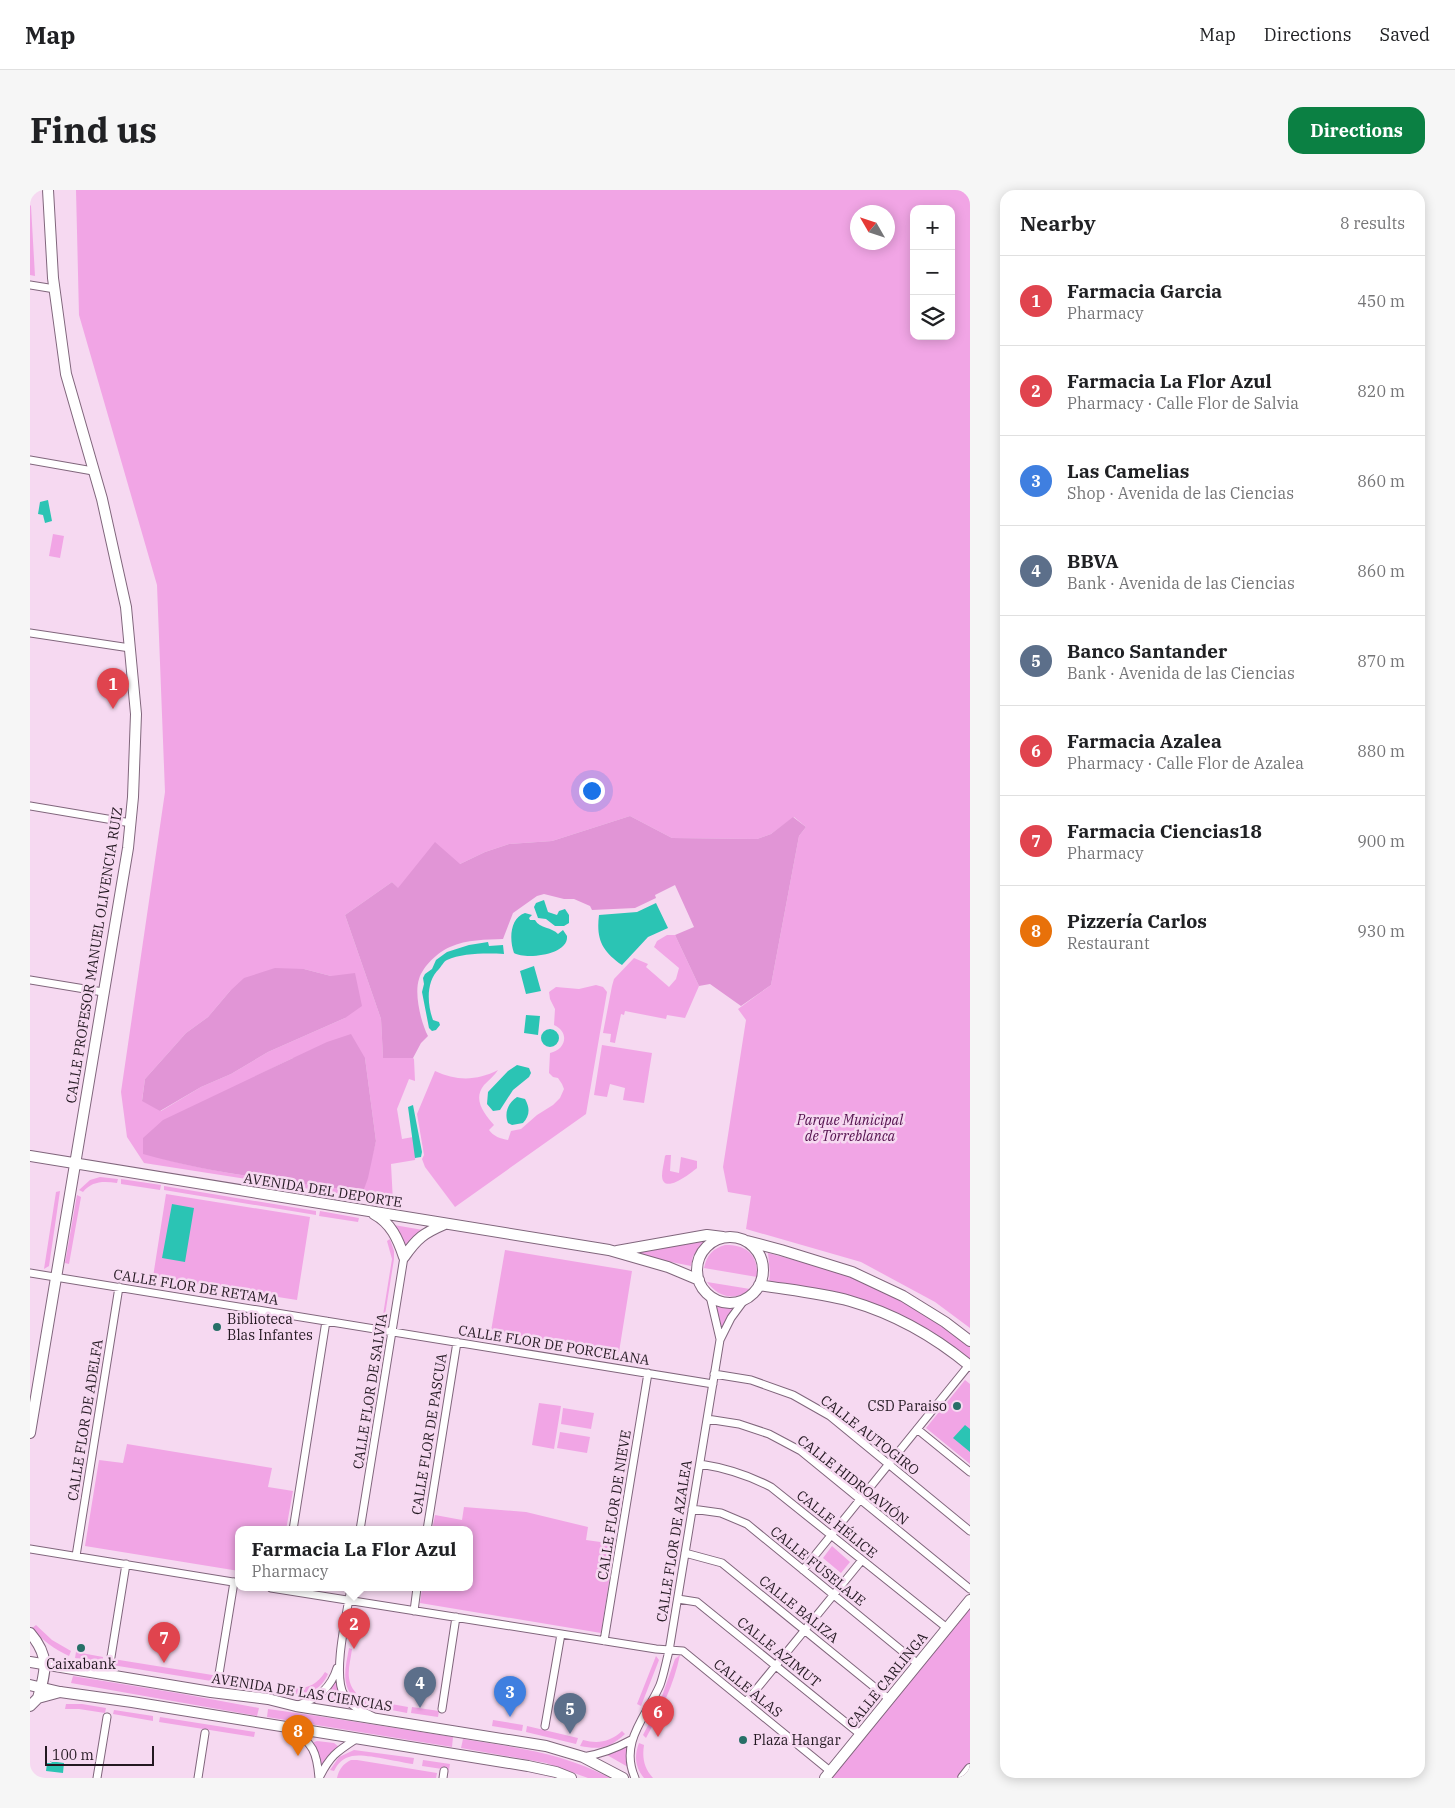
<!DOCTYPE html>
<html lang="en">
<head>
<meta charset="utf-8">
<style>
  :root { --surface:#fff; --page:#f6f6f6; --text:#202124; --muted:#757577; --line:#e0e0e0; --accent:#0b8043 }
  body { margin:0; font-family:"IBM Plex Serif",serif; background:var(--page); color:var(--text) }
  .controls { position:absolute; right:15px; top:15px; display:grid; overflow:hidden; border-radius:10px; box-shadow:0 2px 12px #0003 }
  .controls button { width:45px; height:45px; display:grid; place-items:center; padding:0; border:0; border-bottom:1px solid var(--line); background:var(--surface); color:var(--text); font:25px sans-serif }
  .compass { position:absolute; left:820px; top:15px; width:45px; height:45px; border-radius:50%; background:var(--surface); box-shadow:0 2px 12px #0003; rotate:309deg }
  .scale { position:absolute; left:15px; bottom:12px; width:109px; box-sizing:border-box; padding-left:5px; border:2px solid #231821; border-top:0; font-size:14px; line-height:18px; white-space:nowrap; color:#231821; -webkit-text-stroke:4px #f6d9f1; paint-order:stroke }
  .you { position:absolute; left:561px; top:600px; width:18px; height:18px; margin:-12px; border:4px solid #fff; border-radius:50%; background:#1a73e8; box-shadow:0 0 0 8px #1a73e833 }
  .badge { display:grid; place-items:center; width:32px; height:32px; border-radius:50%; background:var(--accent); color:#fff; font-size:16px; font-weight:700 }
  .pin { position:absolute; translate:-50% -41px; filter:drop-shadow(0 1px 2px #0008) }
  .pin::after { content:''; position:absolute; top:26px; width:18px; height:15px; background:inherit; clip-path:polygon(0 0,100% 0,50% 100%) }
  .popup { position:absolute; left:205px; top:1336px; width:238px; height:65px; box-sizing:border-box; display:grid; place-content:center; border-radius:10px; background:var(--surface); filter:drop-shadow(0 1px 4px #0005); font-size:16px; white-space:nowrap; color:var(--muted) }
  .popup b { font-size:19px; color:var(--text) }
  .popup::after { content:''; position:absolute; left:50%; top:100%; margin-left:-10px; border:10px solid transparent; border-top-color:var(--surface) }
  .list { margin:0; padding:0; list-style:none }
  h2 { display:flex; justify-content:space-between; align-items:center; height:65px; margin:0; padding:0 20px; font-size:21px }
  h2 small { font-size:16px; font-weight:400; color:var(--muted) }
  .list li { display:grid; grid-template-columns:32px 1fr auto; gap:15px; align-items:center; box-sizing:border-box; height:90px; padding:0 20px; border-top:1px solid var(--line) }
  .list b { display:block; font-size:19px; white-space:nowrap }
  .list p { margin:0; font-size:16px; white-space:nowrap; color:var(--muted) }
  .list em { font-size:16px; font-style:normal; color:var(--muted) }
  .icon { flex:none; width:28px; height:28px; fill:none; stroke:currentColor; stroke-width:2; stroke-linecap:round; stroke-linejoin:round }
  .map { position:relative; flex:none; width:940px; height:1588px; overflow:hidden; border-radius:15px }
  header { display:flex; align-items:center; gap:30px; box-sizing:border-box; height:70px; padding:0 25px; background:var(--surface); border-bottom:1px solid var(--line) }
  header strong { font-size:24px }
  nav { display:flex; gap:28px; margin-inline-start:auto; font-size:18px }
  .intro { display:flex; align-items:center; justify-content:space-between; box-sizing:border-box; height:120px; padding:0 30px }
  h1 { margin:0; font-size:35px }
  .button { padding:12px 22px; border-radius:15px; background:var(--accent); color:#fff; font-size:18px; font-weight:700 }
  main { display:flex; gap:30px; padding:0 30px }
  aside { flex:1; background:var(--surface); border-radius:15px; box-shadow:0 2px 12px #0003 }
  .map>svg:first-child { display:block }
  .green { fill:#f1a5e5; fill-rule:evenodd }
  .forest { fill:#e195d6 }
  .water { fill:#2bc4b4 }
  .lines { fill:none; stroke-linecap:round; stroke-linejoin:round }
  .street-casing { stroke:#80667c; stroke-width:9 }
  .secondary-casing { stroke:#80667c; stroke-width:12 }
  .primary-casing { stroke:#80667c; stroke-width:12 }
  .street { stroke:#fff; stroke-width:7 }
  .secondary { stroke:#fff; stroke-width:10 }
  .primary { stroke:#fff; stroke-width:10 }
  .poi-dot { fill:#276f67; stroke:#f6d9f1; stroke-width:2 }
  .labels { text-anchor:middle; stroke-width:5; stroke-linejoin:round; paint-order:stroke }
  .street-label { font-size:14px; fill:#231821; stroke:#f6d9f1 }
  .park-label { font-size:14px; font-style:italic; fill:#53104d; stroke:#f6d9f1 }
  .poi-label { font-size:14px; fill:#231821; stroke:#f6d9f1; text-anchor:start }
</style>
</head>
<body>
<header>
<strong>Map</strong>
<nav><a>Map</a><a>Directions</a><a>Saved</a></nav>
</header>
<div class="intro"><h1>Find us</h1><a class="button">Directions</a></div>
<main>
<div class="map">
<svg width="940" height="1588" viewBox="0 0 940 1588">
  <rect width="100%" height="100%" fill="#f6d9f1"/>
  <path class="green" d="M 46,0 L 940,0 L 940,1138 L 905,1112 L 831,1072 L 716,1039 L 721,1006 L 698,1002 L 693,977 L 716,830 L 708,819 L 741,795 L 769,646 L 776,637 L 764,627 L 741,644 L 727,649 L 642,648 L 600,626 L 522,651 L 479,654 L 455,662 L 430,674 L 368,699 L 362,692 L 315,725 L 351,829 L 353,868 L 383,868 L 384,869 L 385,891 L 379,889 L 367,919 L 372,949 L 383,947 L 386,961 L 385,970 L 361,974 L 363,1012 L 114,973 L 97,947 L 91,902 L 135,602 L 127,395 L 49,125 ZM 884,19 L 921,19 L 921,146 L 884,146 ZM 828,22 L 858,22 L 858,52 L 828,52 ZM 274,779 L 301,786 L 315,828 L 238,862 L 201,884 L 171,897 L 131,921 L 112,910 L 115,889 L 156,843 L 178,827 L 200,801 ZM 263,868 L 335,868 L 346,951 L 333,1002 C 259,991 184,985 113,963 L 226,886 Z
    M 0,15 L 1,16 L 5,86 L 0,85 Z
    M 23,344 L 34,346 L 30,368 L 19,366 Z
    M 637,745 L 645,745 L 669,796 L 655,828 L 637,825 L 636,829 L 595,821 L 594,825 L 591,824 L 585,853 L 580,852 L 581,844 L 573,843 L 582,796 L 584,789 L 604,768 L 618,774 L 616,777 L 639,797 L 646,789 L 649,778 L 624,757 L 627,751 Z
    M 566,795 L 573,797 L 577,802 L 556,924 L 425,1017 L 395,977 L 392,969 L 394,965 L 387,924 L 405,881 C 426,891 447,891 468,880 C 465,885 459,890 454,895 C 442,910 455,924 464,935 L 459,940 C 463,946 471,949 478,950 L 481,941 L 491,939 L 507,925 L 523,915 L 530,908 L 534,899 L 532,894 L 528,888 L 523,887 L 519,883 L 520,863 C 536,860 540,842 524,835 L 525,819 L 520,809 L 519,802 L 526,797 L 549,799 Z
    M 572,855 L 622,863 L 614,913 L 593,910 L 595,898 L 580,894 L 577,907 L 564,905 Z
    M 636,965 L 641,965 L 640,981 L 649,983 L 651,967 L 667,971 L 667,978 C 662,982 633,1006 632,986 C 632,980 634,973 635,966 Z
    M 70,987 L 88,989 L 87,993 C 73,991 62,991 53,1002 L 49,1000 L 60,990 Z
    M 91,989 L 131,995 L 130,1000 L 91,994 Z
    M 134,996 L 286,1021 L 286,1025 L 134,1000 Z
    M 30,1001 L 19,1076 L 14,1079 L 26,1002 Z
    M 136,1004 L 280,1027 L 267,1110 L 123,1087 Z
    M 47,1005 L 51,1007 L 39,1074 L 35,1073 Z
    M 290,1021 L 329,1028 L 328,1032 L 289,1026 Z
    M 364,1035 L 393,1040 L 375,1059 Z
    M 360,1049 L 364,1061 L 364,1069 L 355,1125 L 353,1125 L 362,1069 L 357,1051 Z
    M 675,1050 L 663,1066 L 661,1076 L 607,1065 L 606,1063 Z
    M 695,1055 C 717,1055 728,1064 727,1087 L 674,1078 C 677,1065 682,1059 695,1055 Z
    M 475,1060 L 602,1081 L 589,1162 L 461,1141 Z
    M 738,1063 C 767,1071 797,1078 826,1089 C 867,1105 905,1130 940,1157 L 940,1171 L 910,1148 L 882,1131 L 852,1117 L 739,1092 L 740,1083 Z
    M 677,1092 L 720,1099 C 705,1112 688,1107 677,1092 Z
    M 685,1113 L 705,1116 L 692,1140 L 691,1139 L 690,1130 Z
    M 935,1190 L 940,1194 L 940,1274 L 896,1238 Z
    M 509,1213 L 531,1216 L 524,1259 L 502,1255 Z
    M 533,1218 L 564,1223 L 561,1239 L 531,1234 Z
    M 530,1242 L 560,1247 L 557,1263 L 527,1258 Z
    M 97,1254 L 242,1278 L 238,1297 L 263,1301 L 256,1340 L 209,1340 L 209,1381 L 55,1356 L 69,1270 L 93,1273 Z
    M 434,1317 L 496,1322 L 558,1337 L 556,1350 L 585,1354 L 571,1443 L 390,1413 L 392,1398 L 439,1398 L 439,1340 L 402,1340 L 405,1325 L 432,1330 Z
    M 802,1356 L 820,1372 L 811,1383 L 793,1368 Z
    M 940,1416 L 940,1574 L 929,1588 L 800,1588 Z
    M 6,1435 L 22,1450 L 41,1461 L 39,1466 C 24,1459 13,1451 2,1438 Z
    M 319,1458 L 322,1459 C 320,1475 314,1489 326,1503 L 322,1506 C 311,1491 316,1476 319,1458 Z
    M 46,1462 L 73,1467 L 72,1473 L 45,1468 Z
    M 650,1465 C 644,1494 631,1521 616,1548 L 613,1545 L 630,1512 L 645,1469 Z
    M 626,1466 L 629,1470 L 611,1516 L 607,1514 Z
    M 83,1469 L 232,1493 L 231,1499 L 82,1475 Z
    M 295,1482 L 298,1484 C 291,1499 281,1504 265,1504 L 266,1498 C 280,1498 287,1494 295,1482 Z
    M 43,1486 L 153,1504 L 229,1518 L 227,1526 L 41,1493 Z
    M 306,1489 L 308,1499 L 314,1510 L 312,1511 L 299,1509 L 295,1504 Z
    M 328,1505 L 339,1510 L 378,1517 L 377,1523 L 336,1515 L 325,1510 Z
    M 36,1514 L 52,1514 L 76,1518 L 75,1523 L 49,1519 L 35,1519 Z
    M 382,1517 L 409,1521 L 408,1527 L 381,1523 Z
    M 238,1519 L 281,1525 L 423,1547 L 422,1557 L 237,1527 Z
    M 84,1520 L 123,1526 L 123,1531 L 83,1524 Z
    M 130,1527 L 225,1542 L 224,1547 L 129,1532 Z
    M 463,1530 L 493,1535 L 492,1541 L 462,1536 Z
    M 497,1536 L 548,1548 L 546,1554 L 496,1542 Z
    M 592,1541 L 595,1544 C 580,1558 570,1560 550,1556 L 553,1550 C 568,1554 580,1552 592,1541 Z
    M 433,1549 C 484,1557 534,1563 580,1588 L 558,1588 L 516,1573 L 431,1558 Z
    M 287,1551 L 304,1553 L 309,1557 L 301,1563 L 293,1576 L 291,1575 L 288,1562 L 282,1553 Z
    M 599,1553 L 597,1569 L 598,1577 L 577,1565 L 592,1558 Z
    M 609,1553 L 614,1555 C 612,1568 614,1578 623,1588 L 614,1588 C 605,1577 604,1566 609,1553 Z
    M 324,1560 L 384,1568 L 383,1574 C 369,1572 334,1563 322,1566 C 313,1568 308,1573 304,1581 L 300,1580 L 309,1567 Z
    M 321,1570 L 327,1570 L 407,1583 L 406,1588 L 307,1588 C 309,1579 313,1574 321,1570 Z
    M 393,1570 L 420,1574 L 419,1580 L 392,1576 Z"/>
  <path class="forest" d="M 600,626 L 642,648 L 727,649 L 741,644 L 763,627 L 776,637 L 769,646 L 741,795 L 711,816 L 680,794 L 669,796 L 645,745 L 664,737 L 645,695 L 625,705 L 626,708 L 605,718 L 562,720 L 560,716 L 544,709 L 534,709 L 514,704 L 507,706 L 483,723 L 473,749 C 456,750 437,749 420,757 C 408,762 393,776 389,789 C 384,804 391,833 398,846 L 391,853 L 383,868 L 353,868 L 351,829 L 315,725 L 362,692 L 368,698 L 405,652 L 430,674 L 455,662 L 479,654 L 522,651 Z
    M 245,778 L 274,779 L 301,786 L 325,783 L 332,816 L 315,828 L 238,862 L 201,884 L 171,897 L 130,921 L 112,911 L 115,889 L 156,843 L 178,827 L 200,801 L 214,788 Z
    M 321,844 L 335,868 L 346,951 L 338,988 L 333,1002 C 259,992 184,984 113,964 L 113,948 L 133,930 L 263,868 L 297,852 Z"/>
  <path class="water" d="M 18,310 L 22,331 L 15,333 L 13,325 L 8,324 L 10,312 Z
    M 514,710 L 518,722 L 527,725 L 529,721 L 535,719 L 539,725 L 539,733 L 534,736 L 525,736 L 516,729 L 508,728 L 504,717 L 506,713 Z
    M 626,713 L 638,738 L 618,747 L 592,775 C 572,761 566,749 569,725 L 607,722 Z
    M 495,723 L 502,725 L 499,728 L 500,730 L 505,730 C 510,739 522,737 528,744 L 533,740 L 537,746 C 539,765 496,770 484,763 C 479,749 480,728 495,723 Z
    M 458,752 L 459,756 L 473,755 L 474,764 C 457,763 432,763 417,770 C 413,772 412,776 409,779 C 396,791 397,814 403,830 L 409,832 L 410,835 L 406,840 L 402,841 L 399,838 L 392,802 L 394,794 L 393,788 L 395,784 L 402,779 L 406,770 L 417,762 L 439,755 Z
    M 504,776 L 511,801 L 496,804 L 490,781 Z
    M 496,825 L 510,826 L 508,845 L 494,843 Z
    M511 848a9 9 0 1 1 18 0a9 9 0 1 1-18 0Z
    M 487,875 L 499,878 L 501,883 L 499,887 L 483,900 L 470,920 L 463,921 L 457,914 L 458,902 L 478,881 Z
    M 487,907 L 495,909 C 500,918 500,925 493,933 L 482,935 L 478,933 C 474,923 478,913 487,907 Z
    M 383,915 L 392,962 L 391,967 L 385,968 L 378,917 Z
    M 142,1014 L 164,1018 L 155,1072 L 132,1068 Z
    M 935,1235 L 940,1239 L 940,1262 L 923,1248 Z
    M 20,1571 L 34,1573 L 33,1583 L 16,1581 L 17,1573 L 22,1573 Z"/>
  <g class="lines">
    <g class="street-casing">
      <path id="street" d="M 0,95 L 25,99
        M 0,270 L 63,281
        M 0,443 L 100,458
        M 0,616 L 101,633
        M 0,790 L 73,802
        M 0,1083 L 683,1194
        M 680,1106 L 690,1149
        M 684,1184 L 721,1190 L 763,1205 L 800,1226 L 940,1341
        M 677,1229 L 709,1234 L 739,1244 L 771,1261 L 940,1399
        M 887,1239 L 940,1282
        M 670,1274 C 696,1278 718,1285 741,1297 L 917,1438
        M 662,1319 L 691,1323 L 717,1334 L 888,1474
        M 263,1340 L 296,1131
        M 330,1340 L 374,1067
        M 397,1340 L 427,1152
        M 0,1359 L 209,1393
        M 655,1363 L 692,1373 L 859,1509
        M 46,1366 L 89,1097
        M 773,1380 L 939,1175
        M 241,1398 L 626,1459 L 653,1461 L 800,1581
        M 321,1398 C 317,1423 302,1484 314,1505 C 320,1516 332,1521 342,1526
        M 648,1409 L 667,1412 L 830,1544
        M 384,1421 L 387,1398
        M 574,1451 L 618,1183
        M 81,1467 L 96,1374
        M 189,1484 L 204,1392
        M 716,1512 L 832,1370
        M 268,1515 C 288,1509 301,1498 307,1478
        M 412,1519 L 426,1427
        M 515,1536 L 531,1444
        M 261,1539 C 283,1553 287,1562 289,1588
        M 553,1567 C 571,1564 585,1559 601,1550
        M 67,1588 L 77,1527
        M 168,1588 L 175,1543
        M 289,1588 C 300,1566 306,1562 326,1549
        M 413,1588 L 414,1581
        M 605,1588 C 589,1552 616,1527 630,1495 C 634,1484 636,1472 639,1461 L 690,1150 L 701,1128 L 715,1109"/>
    </g>
    <g class="secondary-casing">
      <path id="secondary" d="M 0,966 L 579,1060 L 638,1077 L 669,1090
        M 344,1024 C 361,1033 368,1049 374,1067
        M667 1080a33 33 0 1 1 66 0a33 33 0 1 1-66 0Z
        M 717,1051 L 751,1060 L 822,1082 L 873,1106 L 915,1132 L 940,1151
        M 587,1061 L 677,1045 L 693,1047
        M 374,1067 C 387,1048 394,1043 415,1034
        M 729,1095 C 760,1100 791,1103 820,1111 C 865,1124 904,1146 940,1176
        M 0,1243 L 98,658 L 103,607 L 106,524 L 96,417 L 72,309 L 36,184 L 23,88 L 18,0
        M 0,1443 C 20,1466 16,1481 8,1508
        M 0,1516 L 8,1508 L 30,1502
        M 795,1588 L 940,1410
        M 933,1588 L 940,1579"/>
    </g>
    <g class="primary-casing">
      <path id="primary" d="M 0,1472 L 181,1502 L 238,1509 L 266,1516 L 516,1556 L 553,1567 L 593,1588
        M 0,1495 L 30,1502 L 102,1512 L 498,1576 L 526,1582 L 541,1588"/>
    </g>
    <use href="#street" class="street"/>
    <use href="#secondary" class="secondary"/>
    <use href="#primary" class="primary"/>
  </g>
  <g class="poi-dot">
    <circle cx="187" cy="1137" r="5"/>
    <circle cx="927" cy="1216" r="5"/>
    <circle cx="51" cy="1458" r="5"/>
    <circle cx="713" cy="1550" r="5"/>
  </g>
  <g class="labels">
    <g class="street-label">
      <text transform="translate(64 765) rotate(-81)" y="5">CALLE PROFESOR MANUEL OLIVENCIA RUIZ</text>
      <text transform="translate(293 1000) rotate(9)" y="5">AVENIDA DEL DEPORTE</text>
      <text transform="translate(166 1097) rotate(9)" y="5">CALLE FLOR DE RETAMA</text>
      <text transform="translate(524 1155) rotate(9)" y="5">CALLE FLOR DE PORCELANA</text>
      <text transform="translate(340 1201) rotate(-81)" y="5">CALLE FLOR DE SALVIA</text>
      <text transform="translate(55 1230) rotate(-81)" y="5">CALLE FLOR DE ADELFA</text>
      <text transform="translate(399 1244) rotate(-81)" y="5">CALLE FLOR DE PASCUA</text>
      <text transform="translate(840 1245) rotate(38)" y="5">CALLE AUTOGIRO</text>
      <text transform="translate(823 1290) rotate(38)" y="5">CALLE HIDROAVIÓN</text>
      <text transform="translate(584 1315) rotate(-81)" y="5">CALLE FLOR DE NIEVE</text>
      <text transform="translate(807 1334) rotate(39)" y="5">CALLE HÉLICE</text>
      <text transform="translate(644 1351) rotate(-81)" y="5">CALLE FLOR DE AZALEA</text>
      <text transform="translate(788 1376) rotate(39)" y="5">CALLE FUSELAJE</text>
      <text transform="translate(769 1419) rotate(39)" y="5">CALLE BALIZA</text>
      <text transform="translate(749 1462) rotate(39)" y="5">CALLE AZIMUT</text>
      <text transform="translate(857 1490) rotate(-51)" y="5">CALLE CARLINGA</text>
      <text transform="translate(718 1498) rotate(39)" y="5">CALLE ALAS</text>
      <text transform="translate(272 1502) rotate(9)" y="5">AVENIDA DE LAS CIENCIAS</text>
    </g>
    <g class="park-label">
      <text x="820" y="935">Parque Municipal<tspan x="820" dy="16">de Torreblanca</tspan></text>
    </g>
    <g class="poi-label">
      <text x="197" y="1134">Biblioteca<tspan x="197" dy="16">Blas Infantes</tspan></text>
      <text x="917" y="1221" text-anchor="end">CSD Paraiso</text>
      <text x="51" y="1479" text-anchor="middle">Caixabank</text>
      <text x="723" y="1555">Plaza Hangar</text>
    </g>
  </g>
</svg>
<div class="controls">
<button>+</button>
<button>−</button>
<button><svg class="icon" aria-label="layers" viewBox="0 0 24 24"><path d="M12 4l9 5-9 5-9-5zM3 14l9 5 9-5"/></svg></button>
</div>
<svg class="compass" viewBox="-18 -18 36 36"><path d="M0-13l5 13h-10z" fill="#e53935"/><path d="M0 13l5-13h-10z" fill="#757577"/></svg>
<div class="scale">100 m</div>
<div class="you"></div>
<div class="pin badge" style="left:83px;top:519px;background:#e0444e">1</div>
<div class="pin badge" style="left:324px;top:1459px;background:#e0444e">2</div>
<div class="popup"><b>Farmacia La Flor Azul</b>Pharmacy</div>
<div class="pin badge" style="left:480px;top:1527px;background:#3f7fe0">3</div>
<div class="pin badge" style="left:390px;top:1518px;background:#5c6f8a">4</div>
<div class="pin badge" style="left:540px;top:1544px;background:#5c6f8a">5</div>
<div class="pin badge" style="left:628px;top:1547px;background:#e0444e">6</div>
<div class="pin badge" style="left:134px;top:1473px;background:#e0444e">7</div>
<div class="pin badge" style="left:268px;top:1566px;background:#e8710a">8</div>
</div>
<aside>
<h2>Nearby<small>8 results</small></h2>
<ul class="list">
<li><span class="badge" style="background:#e0444e">1</span><div><b>Farmacia Garcia</b><p>Pharmacy</p></div><em>450 m</em></li>
<li><span class="badge" style="background:#e0444e">2</span><div><b>Farmacia La Flor Azul</b><p>Pharmacy · Calle Flor de Salvia</p></div><em>820 m</em></li>
<li><span class="badge" style="background:#3f7fe0">3</span><div><b>Las Camelias</b><p>Shop · Avenida de las Ciencias</p></div><em>860 m</em></li>
<li><span class="badge" style="background:#5c6f8a">4</span><div><b>BBVA</b><p>Bank · Avenida de las Ciencias</p></div><em>860 m</em></li>
<li><span class="badge" style="background:#5c6f8a">5</span><div><b>Banco Santander</b><p>Bank · Avenida de las Ciencias</p></div><em>870 m</em></li>
<li><span class="badge" style="background:#e0444e">6</span><div><b>Farmacia Azalea</b><p>Pharmacy · Calle Flor de Azalea</p></div><em>880 m</em></li>
<li><span class="badge" style="background:#e0444e">7</span><div><b>Farmacia Ciencias18</b><p>Pharmacy</p></div><em>900 m</em></li>
<li><span class="badge" style="background:#e8710a">8</span><div><b>Pizzería Carlos</b><p>Restaurant</p></div><em>930 m</em></li>
</ul>
</aside>
</main>
</body>
</html>
